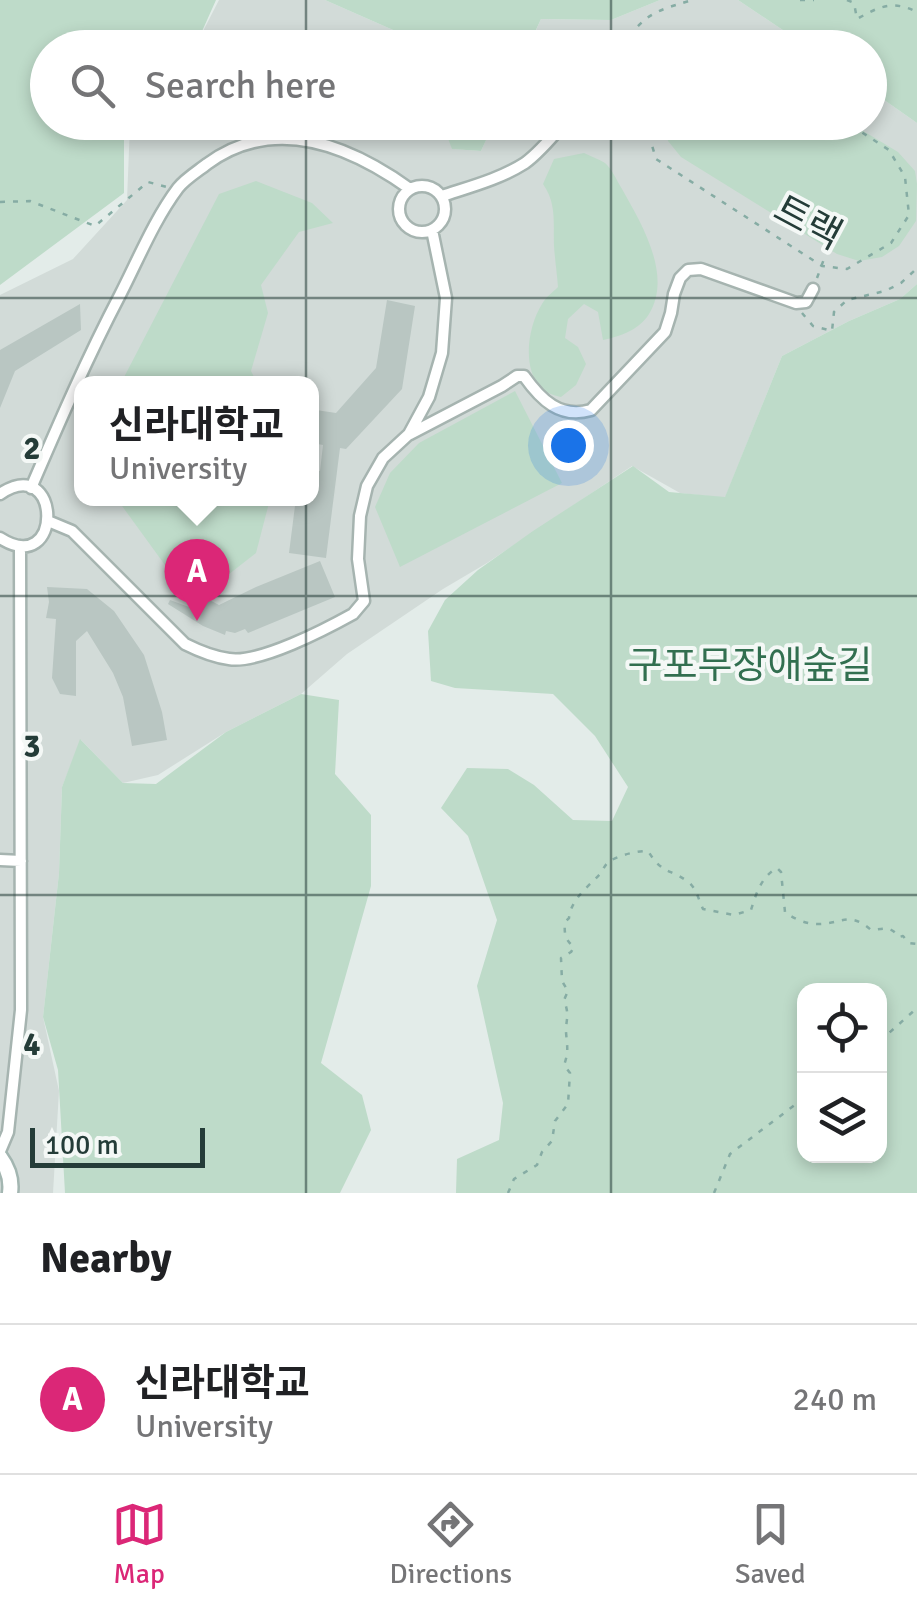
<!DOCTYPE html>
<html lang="en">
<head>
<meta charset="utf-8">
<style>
  :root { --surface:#fff; --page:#f2f2f2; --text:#202124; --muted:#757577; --line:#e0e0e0; --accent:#db2777 }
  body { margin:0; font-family:Signika,"Noto Sans KR",sans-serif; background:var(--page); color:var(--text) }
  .controls { position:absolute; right:30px; bottom:30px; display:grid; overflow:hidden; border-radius:20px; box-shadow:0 5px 15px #0003 }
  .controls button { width:90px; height:90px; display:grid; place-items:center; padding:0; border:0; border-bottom:2px solid var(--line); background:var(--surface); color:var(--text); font:50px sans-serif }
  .scale { position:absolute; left:30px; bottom:25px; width:175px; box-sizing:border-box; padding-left:10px; border:5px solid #243c38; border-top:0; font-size:28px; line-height:35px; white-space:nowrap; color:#243c38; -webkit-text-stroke:8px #f4f8f6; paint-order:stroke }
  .you { position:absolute; left:568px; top:445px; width:35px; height:35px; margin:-25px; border:8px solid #fff; border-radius:50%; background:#1a73e8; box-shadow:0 0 0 15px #1a73e833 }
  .badge { display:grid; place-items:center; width:65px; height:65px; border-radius:50%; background:var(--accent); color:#fff; font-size:32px; font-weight:700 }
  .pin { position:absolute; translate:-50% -82px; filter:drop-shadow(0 2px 5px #0008) }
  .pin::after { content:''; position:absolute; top:52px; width:35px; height:30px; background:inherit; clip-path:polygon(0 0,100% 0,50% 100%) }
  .popup { position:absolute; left:74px; top:376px; width:245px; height:130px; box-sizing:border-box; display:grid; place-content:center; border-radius:20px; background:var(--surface); filter:drop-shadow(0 2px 8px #0005); font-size:32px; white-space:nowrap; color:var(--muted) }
  .popup b { font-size:38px; color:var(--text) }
  .popup::after { content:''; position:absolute; left:50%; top:100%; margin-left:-20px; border:20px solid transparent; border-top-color:var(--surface) }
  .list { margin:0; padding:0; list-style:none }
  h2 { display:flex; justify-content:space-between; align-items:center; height:130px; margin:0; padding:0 40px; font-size:42px }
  h2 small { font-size:32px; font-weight:400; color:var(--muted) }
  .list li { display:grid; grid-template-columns:65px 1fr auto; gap:30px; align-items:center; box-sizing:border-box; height:150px; padding:0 40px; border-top:2px solid var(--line) }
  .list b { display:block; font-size:38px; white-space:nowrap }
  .list p { margin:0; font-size:32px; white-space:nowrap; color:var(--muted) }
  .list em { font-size:32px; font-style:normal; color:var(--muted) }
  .icon { flex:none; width:55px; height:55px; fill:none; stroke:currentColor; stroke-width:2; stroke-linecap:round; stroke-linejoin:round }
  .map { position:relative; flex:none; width:917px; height:1193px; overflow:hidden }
  .search { position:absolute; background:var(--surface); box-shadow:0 5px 15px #0003; left:30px; right:30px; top:30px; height:110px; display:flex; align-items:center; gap:25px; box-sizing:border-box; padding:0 35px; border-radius:55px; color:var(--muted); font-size:38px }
  .sheet { height:280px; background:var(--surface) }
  nav { display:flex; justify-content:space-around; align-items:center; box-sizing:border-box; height:140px; border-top:2px solid var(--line); background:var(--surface); font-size:28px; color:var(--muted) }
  nav a { display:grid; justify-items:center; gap:5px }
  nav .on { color:var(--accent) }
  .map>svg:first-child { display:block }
  .built { fill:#d2dbd8; fill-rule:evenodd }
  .green { fill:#bedbc9; fill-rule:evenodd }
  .building { fill:#b9c6c2 }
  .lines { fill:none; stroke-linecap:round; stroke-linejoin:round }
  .street-casing { stroke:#a6b4b0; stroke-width:15 }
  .secondary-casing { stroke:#a3b6b1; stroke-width:19 }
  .path { stroke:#86aca4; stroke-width:2.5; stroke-dasharray:5 8; stroke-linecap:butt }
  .street { stroke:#fff; stroke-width:10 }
  .secondary { stroke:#fff; stroke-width:14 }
  .grid { fill:none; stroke:#243c38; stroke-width:2.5; stroke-opacity:0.55 }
  .labels { text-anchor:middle; stroke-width:8; stroke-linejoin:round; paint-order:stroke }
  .street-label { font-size:38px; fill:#243c38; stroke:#f4f8f6 }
  .park-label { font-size:38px; fill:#326f50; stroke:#f4f8f6 }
  .grid-label { font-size:32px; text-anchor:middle; font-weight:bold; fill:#243c38; stroke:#f4f8f6; stroke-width:8; stroke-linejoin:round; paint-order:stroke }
</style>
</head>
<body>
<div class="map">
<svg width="917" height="1193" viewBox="0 0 917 1193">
  <rect width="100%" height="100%" fill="#e3ece9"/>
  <path class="built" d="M 219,0 L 325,0 L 409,37 L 413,47 L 191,48 L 200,37 Z
    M 660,0 L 738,0 L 808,47 L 528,48 L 541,19 L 611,20 Z
    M 870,90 L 917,123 L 917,284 L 900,299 L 849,321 L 782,356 L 725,498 L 680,493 L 632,466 L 487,563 L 443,589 L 347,654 L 301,694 L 226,732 L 158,775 L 123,783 L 81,740 L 62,787 L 59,873 L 43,1017 L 59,1091 L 53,1193 L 0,1193 L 0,295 L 73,259 L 127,200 L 130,125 L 132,123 L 442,123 L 453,149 L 481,151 L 494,123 L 870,122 ZM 82,384 L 312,384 L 312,498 L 82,498 Z"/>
  <path class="green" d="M 0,0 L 216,0 L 195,47 L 48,48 L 48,122 L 132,123 L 124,132 L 124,193 L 0,285 Z
    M 325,0 L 660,0 L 611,20 L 541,19 L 528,47 L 413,48 L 409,37 Z
    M 738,0 L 917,0 L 917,123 L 870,90 L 870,48 L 808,47 Z
    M 442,123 L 494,123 L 481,151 L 452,149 Z
    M 664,123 L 850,123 L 898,152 L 915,171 L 917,184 L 916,221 L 899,246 L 882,257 L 859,261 L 837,254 L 681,157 L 668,141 Z
    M 584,153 C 590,156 599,159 605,163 C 612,169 617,181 622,189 C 641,223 673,275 649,314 C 639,330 621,336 603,340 L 598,312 L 584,304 L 568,319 L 565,338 L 578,347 L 586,364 L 576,385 L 561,397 C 553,395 545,393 540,387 C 522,367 528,326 542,304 C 546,297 553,292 558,287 C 557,274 555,260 554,246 C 553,223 557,204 543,184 L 554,159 Z
    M 256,181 L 312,203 L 333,223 L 299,232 L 261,285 L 268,313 L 251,371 L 257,383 L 121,383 L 219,194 Z
    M 917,284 L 917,1193 L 456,1193 L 457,1159 L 499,1140 L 503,1103 L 477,986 L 497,920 L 468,836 L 441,808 L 467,768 L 508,769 L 534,785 L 573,820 L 612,821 L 628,787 L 595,736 L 553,694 L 455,688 L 431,681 L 428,631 L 445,600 L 478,570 L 533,531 L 633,466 L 669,492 L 725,497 L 782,356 L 849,321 L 900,299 ZM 804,991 L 880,991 L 880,1156 L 804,1156 Z
    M 515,391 L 562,483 L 400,567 L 375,507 L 390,473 L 419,443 Z
    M 117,499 L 270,499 L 256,553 L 224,578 L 170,572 Z
    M 301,694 L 339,700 L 335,774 L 371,815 L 371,886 L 321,1063 L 362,1095 L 371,1130 L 340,1193 L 65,1193 L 58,1070 L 43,1017 L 59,873 L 62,787 L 80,739 L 123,783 L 156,784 L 226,732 Z"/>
  <path class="building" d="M 387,300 L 415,306 L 402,389 L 346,449 L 340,448 L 326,558 L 289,553 L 296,498 L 312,498 L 312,470 L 320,471 L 323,445 L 312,443 L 312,428 L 316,410 L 336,413 L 376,368 Z
    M 80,304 L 81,330 L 15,371 L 0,408 L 0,350 Z
    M 320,561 L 335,597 L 248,633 L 245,629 L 235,633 L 226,631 L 225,635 L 203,626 L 168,604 L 170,600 L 189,607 L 198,594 L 219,605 L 256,587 Z
    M 47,587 L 87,589 L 114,611 L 144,655 L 162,712 L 167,740 L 132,746 L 123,697 L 113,673 L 87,631 L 76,641 L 76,696 L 60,694 L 52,678 L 56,619 L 46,618 L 49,602 Z"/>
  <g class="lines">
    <g class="street-casing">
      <path id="street" d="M399 209a23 23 0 1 1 46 0a23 23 0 1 1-46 0Z
        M 442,196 C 469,187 500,179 525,163 C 540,152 553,136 565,122
        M 410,434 L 502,386 L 517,376 L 524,376 C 541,400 560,419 591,410 L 665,332 L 671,313 L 674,294 L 680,278 L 688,270 L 701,269 L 796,303 L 806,302 L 813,289
        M 31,488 C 59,423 87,358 120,295 C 138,260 154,220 178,188 C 185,179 198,171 207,164 C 275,114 350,146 410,189
        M 0,494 C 62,452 64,579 0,538
        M 48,521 L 72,531 L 185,644 C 199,651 213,657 229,659 C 259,664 326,629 353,614 L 364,601 L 358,559 L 360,516 L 367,486 L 383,458 L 409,434 L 429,397 L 442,353 L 446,298 L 432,230
        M 0,860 L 21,861
        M 0,1151 L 8,1132 L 21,1010 L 20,546"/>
    </g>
    <g class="secondary-casing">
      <path id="secondary" d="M 0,1157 C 8,1168 12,1179 10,1193"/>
    </g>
    <path class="path" d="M 800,0 L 814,0
      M 847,0 L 854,3 L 857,19 C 880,6 893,0 917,12
      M 642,48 L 633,32 C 649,11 667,8 692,0
      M 645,122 L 656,159 L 822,266 L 847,269 L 891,243 L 909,215 L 905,177 L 889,150 L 846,122
      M 0,202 L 30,201 L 95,226 L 148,182 L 167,187
      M 817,278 L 828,248
      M 802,313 L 813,326 L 832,331 L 834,312 L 847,300 L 885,291 L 901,283 L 914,271 L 917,271
      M 880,1041 L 917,1008
      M 508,1193 L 514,1179 L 537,1165 L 542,1152 L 552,1141 L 555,1121 L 568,1104 L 570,1073 L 564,1065 C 569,1052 567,1045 566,1032 C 566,1017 570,1017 564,1000 L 568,991 L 562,981 L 561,958 L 571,952 L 574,947 C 565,940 564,933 565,922 L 569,918 C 571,899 588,887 600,874 C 604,869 604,865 610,861 C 620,855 636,851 648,851 C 663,875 669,868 687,881 C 697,888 698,899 703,909 L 734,915 L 751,910 C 756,894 761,877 777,868 L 781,872 L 785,912 C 792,918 806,924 816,924 C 840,925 849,910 871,930 C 884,929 890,925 899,937 L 903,936 L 909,943 L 917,944
      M 714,1193 L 730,1154 L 804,1098"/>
    <use href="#street" class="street"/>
    <use href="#secondary" class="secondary"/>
  </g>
  <path class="grid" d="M 306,0 L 306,48M 611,0 L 611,48M 306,122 L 306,1193M 611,122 L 611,1193M 0,298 L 917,298M 0,596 L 917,596M 0,895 L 917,895"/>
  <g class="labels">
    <g class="street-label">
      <text transform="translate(808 222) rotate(28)" y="13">트랙</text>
    </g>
    <g class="park-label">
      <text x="750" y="678">구포무장애숲길</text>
    </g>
  </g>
  <g class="grid-label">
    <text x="32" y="459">2</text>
    <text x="32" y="757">3</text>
    <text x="32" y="1055">4</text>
  </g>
</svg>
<div class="controls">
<button><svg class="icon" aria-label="locate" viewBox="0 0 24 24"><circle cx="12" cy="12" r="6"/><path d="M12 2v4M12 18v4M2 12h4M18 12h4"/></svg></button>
<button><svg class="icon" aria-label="layers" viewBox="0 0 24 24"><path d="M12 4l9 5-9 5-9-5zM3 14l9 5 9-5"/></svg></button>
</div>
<div class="scale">100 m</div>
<div class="you"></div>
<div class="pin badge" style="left:197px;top:621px">A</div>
<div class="popup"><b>신라대학교</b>University</div>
<div class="search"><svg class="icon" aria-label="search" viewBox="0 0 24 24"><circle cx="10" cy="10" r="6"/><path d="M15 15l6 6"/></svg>Search here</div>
</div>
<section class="sheet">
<h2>Nearby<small></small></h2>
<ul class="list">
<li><span class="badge">A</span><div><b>신라대학교</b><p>University</p></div><em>240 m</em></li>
</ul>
</section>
<nav>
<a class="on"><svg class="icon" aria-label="map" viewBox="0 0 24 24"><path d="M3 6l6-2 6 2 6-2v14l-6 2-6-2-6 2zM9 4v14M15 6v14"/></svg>Map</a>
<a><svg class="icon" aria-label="directions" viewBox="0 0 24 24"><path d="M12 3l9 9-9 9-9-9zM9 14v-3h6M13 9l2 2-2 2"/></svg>Directions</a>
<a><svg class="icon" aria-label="saved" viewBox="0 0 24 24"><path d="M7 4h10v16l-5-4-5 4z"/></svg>Saved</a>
</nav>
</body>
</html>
